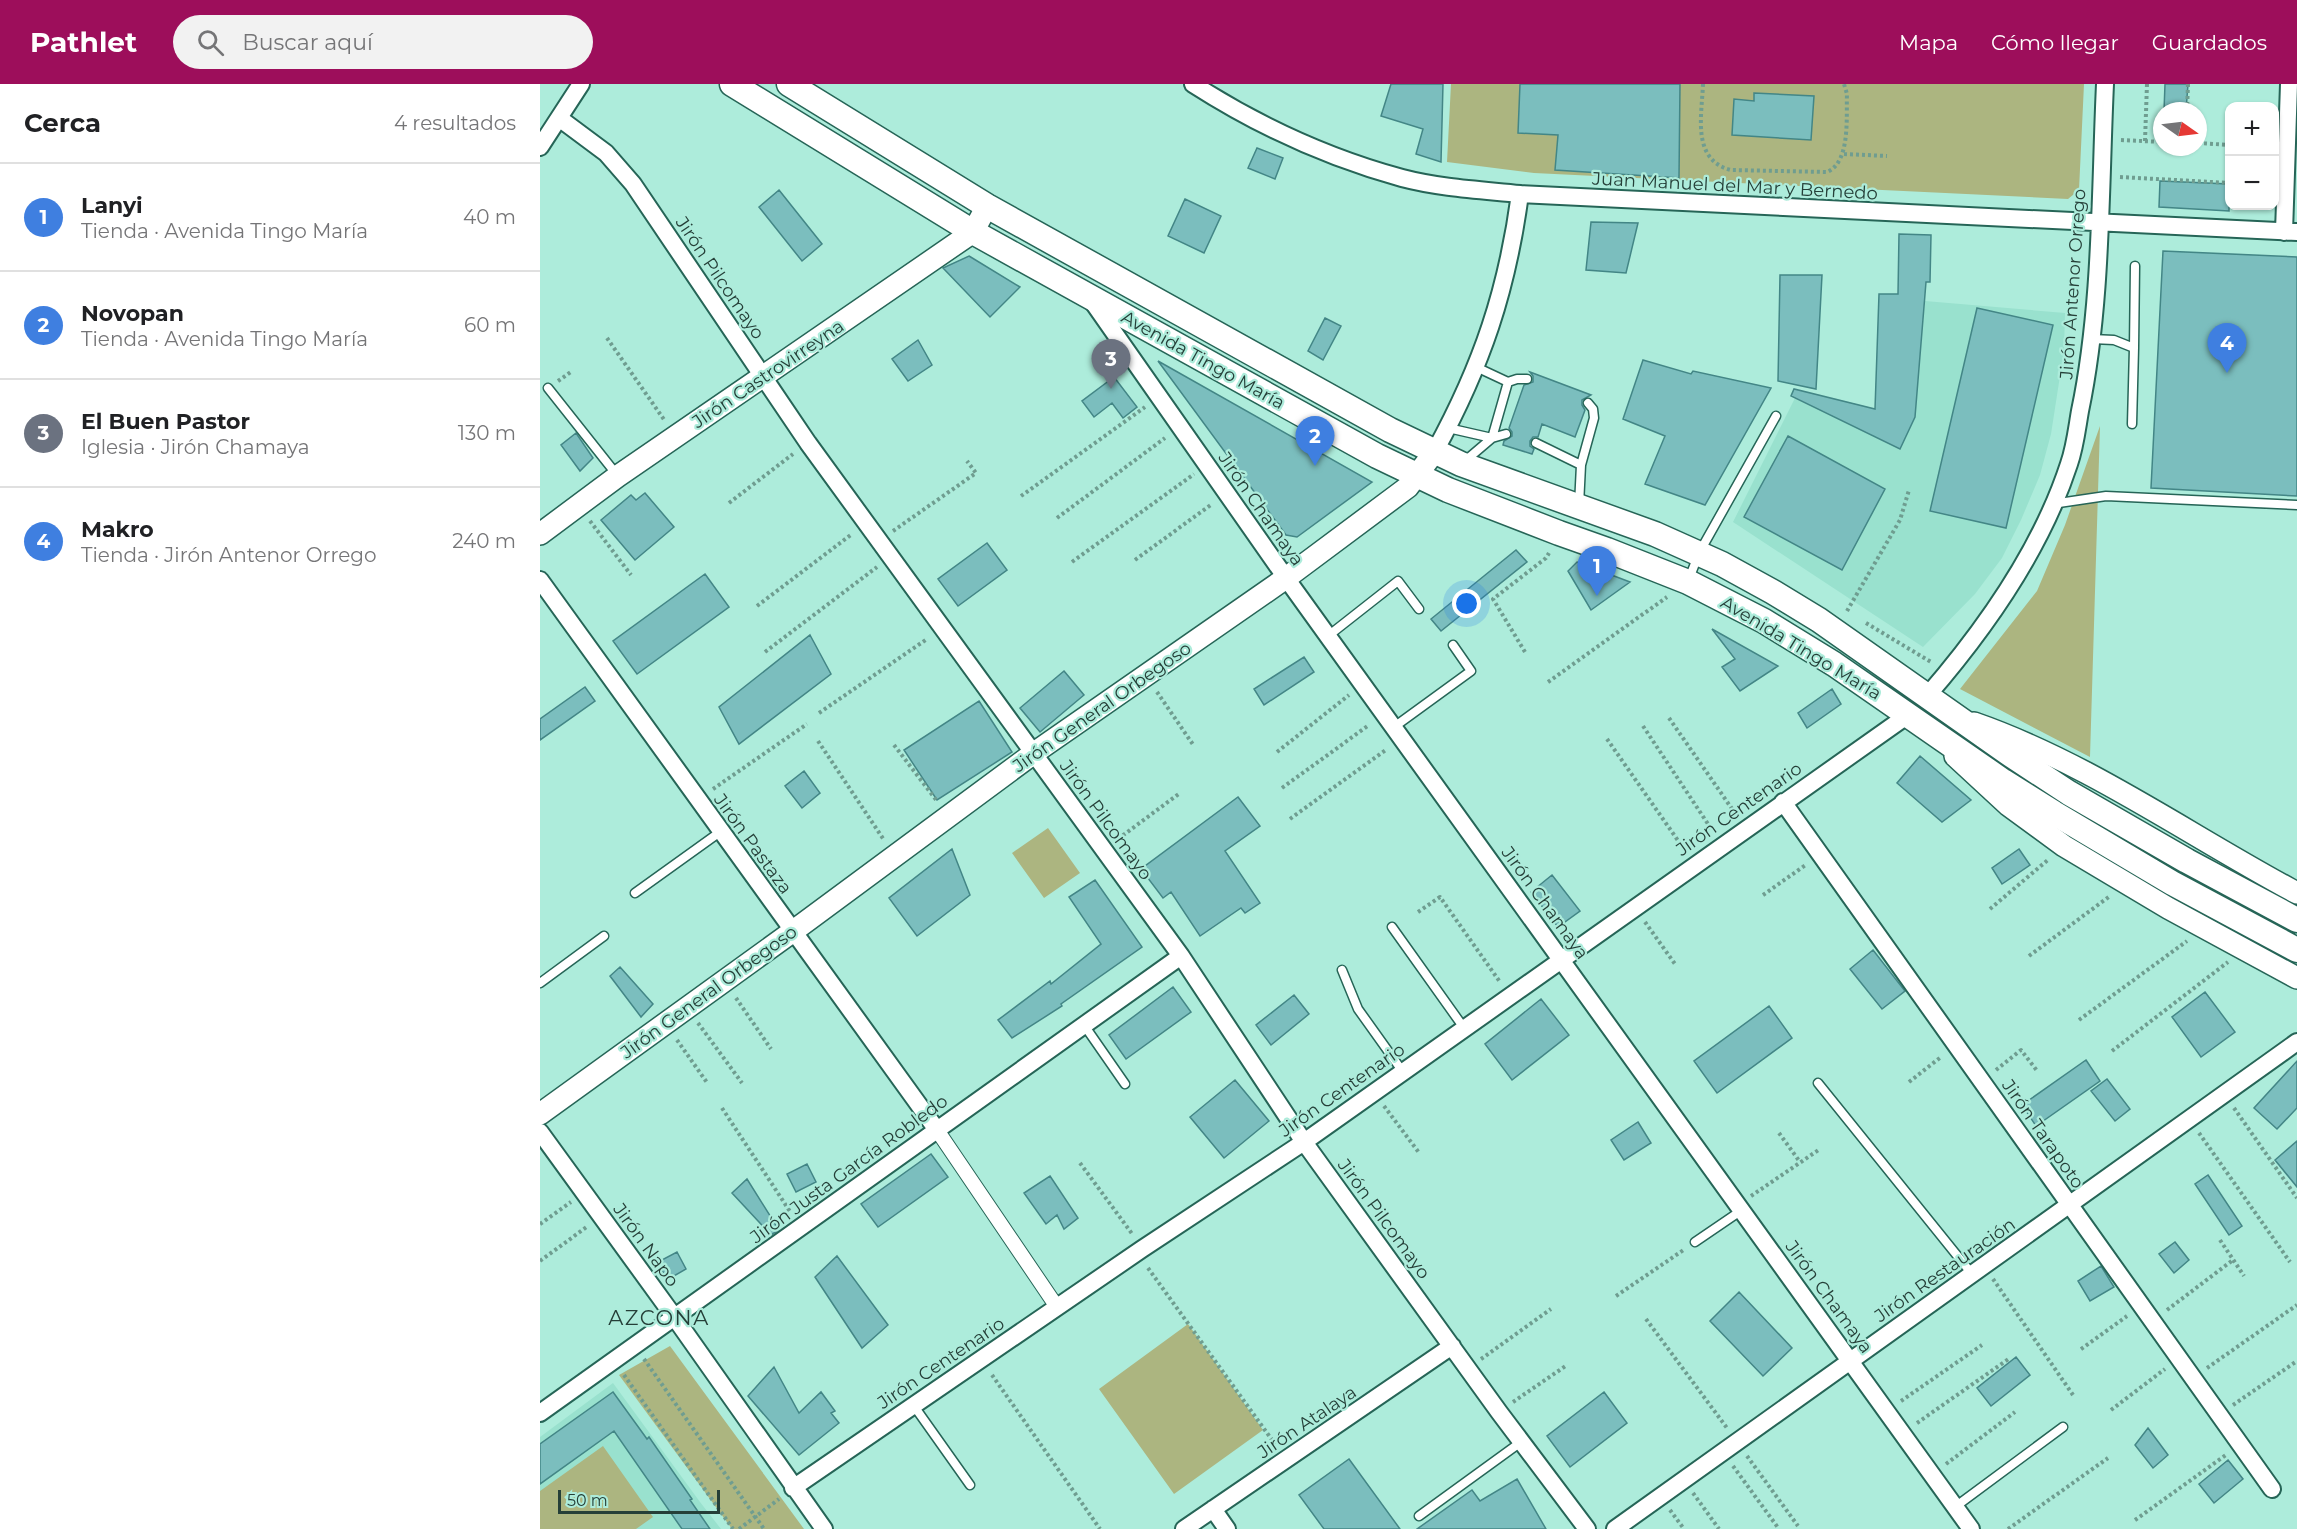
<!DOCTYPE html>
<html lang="es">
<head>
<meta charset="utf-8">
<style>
  :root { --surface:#fff; --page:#f2f2f2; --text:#202124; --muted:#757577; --line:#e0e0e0; --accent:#9d0e5b }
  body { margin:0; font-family:Montserrat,sans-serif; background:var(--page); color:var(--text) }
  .controls { position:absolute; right:18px; top:18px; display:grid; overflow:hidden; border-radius:12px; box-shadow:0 2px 4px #0004 }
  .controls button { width:54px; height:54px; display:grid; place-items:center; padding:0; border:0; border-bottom:2px solid var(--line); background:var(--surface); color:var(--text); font:30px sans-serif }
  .compass { position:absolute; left:1613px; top:18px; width:54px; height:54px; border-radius:50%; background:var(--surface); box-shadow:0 2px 4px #0004; rotate:104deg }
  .scale { position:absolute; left:18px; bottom:15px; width:162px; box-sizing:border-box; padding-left:6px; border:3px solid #253f38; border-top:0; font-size:16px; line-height:21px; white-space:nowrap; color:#253f38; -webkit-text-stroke:4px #adecdb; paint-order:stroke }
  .you { position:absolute; left:927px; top:520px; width:21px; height:21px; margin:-15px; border:4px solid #fff; border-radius:50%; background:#1a73e8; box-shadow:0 0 0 9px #1a73e833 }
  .badge { display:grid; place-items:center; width:39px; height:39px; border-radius:50%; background:var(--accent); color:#fff; font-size:20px; font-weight:700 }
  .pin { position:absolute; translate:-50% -50px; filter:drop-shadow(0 2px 3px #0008) }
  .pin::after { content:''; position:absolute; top:32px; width:21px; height:18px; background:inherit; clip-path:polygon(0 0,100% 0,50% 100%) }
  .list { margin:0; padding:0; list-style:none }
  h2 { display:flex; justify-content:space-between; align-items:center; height:78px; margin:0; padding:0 24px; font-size:26px }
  h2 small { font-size:20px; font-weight:400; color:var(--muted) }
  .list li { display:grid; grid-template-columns:39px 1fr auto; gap:18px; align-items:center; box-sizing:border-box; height:108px; padding:0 24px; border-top:2px solid var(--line) }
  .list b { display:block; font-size:22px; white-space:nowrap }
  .list p { margin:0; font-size:20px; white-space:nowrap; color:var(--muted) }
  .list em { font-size:20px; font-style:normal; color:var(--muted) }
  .icon { flex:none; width:33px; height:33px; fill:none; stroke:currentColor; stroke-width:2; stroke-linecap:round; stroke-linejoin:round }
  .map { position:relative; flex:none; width:1757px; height:1445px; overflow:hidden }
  header { display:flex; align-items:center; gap:36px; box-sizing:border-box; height:84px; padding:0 30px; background:var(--accent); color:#fff }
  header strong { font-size:28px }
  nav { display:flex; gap:33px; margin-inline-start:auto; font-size:21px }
  .search { width:420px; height:54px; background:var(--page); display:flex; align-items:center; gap:15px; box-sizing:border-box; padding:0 21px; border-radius:33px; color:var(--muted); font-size:22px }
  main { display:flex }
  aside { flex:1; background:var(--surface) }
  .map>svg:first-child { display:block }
  .built { fill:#99e1ce }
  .green { fill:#acb580 }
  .building { fill:#7bbebe; stroke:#438686; stroke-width:1.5 }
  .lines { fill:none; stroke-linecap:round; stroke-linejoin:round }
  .service-casing { stroke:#266557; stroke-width:11 }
  .pedestrian-casing { stroke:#266557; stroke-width:16 }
  .minor-casing { stroke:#266557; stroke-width:20 }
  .tertiary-casing { stroke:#266557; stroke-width:24 }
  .secondary-casing { stroke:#266557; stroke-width:27 }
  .path { stroke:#6f9d90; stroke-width:4; stroke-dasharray:3 3; stroke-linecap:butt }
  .service { stroke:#fff; stroke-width:8 }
  .pedestrian { stroke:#fff; stroke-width:14 }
  .minor { stroke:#fff; stroke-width:16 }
  .tertiary { stroke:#fff; stroke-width:21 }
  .secondary { stroke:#fff; stroke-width:24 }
  .labels { text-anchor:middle; stroke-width:4.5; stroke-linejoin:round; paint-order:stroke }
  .street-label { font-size:18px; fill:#253f38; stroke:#adecdb }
  .quarter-label { font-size:21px; letter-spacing:1.5px; fill:#253f38; stroke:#adecdb }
</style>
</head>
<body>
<header>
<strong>Pathlet</strong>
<div class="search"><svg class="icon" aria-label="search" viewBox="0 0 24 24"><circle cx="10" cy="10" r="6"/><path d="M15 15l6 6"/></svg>Buscar aquí</div>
<nav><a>Mapa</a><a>Cómo llegar</a><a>Guardados</a></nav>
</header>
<main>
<aside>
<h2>Cerca<small>4 resultados</small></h2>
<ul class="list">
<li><span class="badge" style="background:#3f7fe0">1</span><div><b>Lanyi</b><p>Tienda · Avenida Tingo María</p></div><em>40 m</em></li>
<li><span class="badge" style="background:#3f7fe0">2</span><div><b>Novopan</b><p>Tienda · Avenida Tingo María</p></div><em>60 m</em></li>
<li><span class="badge" style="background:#6b7280">3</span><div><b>El Buen Pastor</b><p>Iglesia · Jirón Chamaya</p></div><em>130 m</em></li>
<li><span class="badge" style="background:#3f7fe0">4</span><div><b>Makro</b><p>Tienda · Jirón Antenor Orrego</p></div><em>240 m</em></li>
</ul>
</aside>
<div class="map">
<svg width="1757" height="1445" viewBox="0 0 1757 1445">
  <rect width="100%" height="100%" fill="#adecdb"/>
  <path class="built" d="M 1385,217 L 1525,229 L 1524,266 L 1511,350 L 1500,391 L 1481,436 L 1462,474 L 1435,510 L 1383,563 L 1193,438 L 1258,308 L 1279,311 L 1374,334 Z
    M 73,1299 L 160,1418 L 181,1445 L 0,1445 L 0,1353 Z"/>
  <path class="green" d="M 911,0 L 1544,0 L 1539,106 L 1528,115 L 994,89 L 907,78 Z
    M 1560,342 L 1550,673 L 1420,605 L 1497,507 L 1525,441 Z
    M 508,744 L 540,789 L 504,814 L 472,769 Z
    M 648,1240 L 723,1346 L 634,1410 L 559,1305 Z
    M 130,1262 L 264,1445 L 192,1445 L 79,1291 Z
    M 63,1362 L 113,1433 L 96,1445 L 0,1445 L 0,1407 Z"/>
  <path class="building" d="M 851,0 L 903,0 L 901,78 L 876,70 L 883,45 L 841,32 Z
    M 980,0 L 1140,0 L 1139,94 L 1015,86 L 1018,51 L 978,49 Z
    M 1625,0 L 1648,0 L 1646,27 L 1624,27 Z
    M 1214,9 L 1274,12 L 1271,56 L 1192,51 L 1194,15 L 1214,17 Z
    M 717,64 L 743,74 L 735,95 L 708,84 Z
    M 1620,97 L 1689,100 L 1689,127 L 1619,123 Z
    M 239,106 L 282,160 L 262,177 L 219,123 Z
    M 645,115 L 681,132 L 664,169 L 628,152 Z
    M 1051,138 L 1098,139 L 1086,189 L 1046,186 Z
    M 1359,150 L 1391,151 L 1390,198 L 1386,198 L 1375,333 L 1360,365 L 1251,312 L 1254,305 L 1335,325 L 1339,210 L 1358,210 Z
    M 1623,167 L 1757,173 L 1757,412 L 1611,404 Z
    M 429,172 L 480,203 L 450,233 L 403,184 Z
    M 1240,191 L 1282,191 L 1276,305 L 1238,297 Z
    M 1437,224 L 1513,241 L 1466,444 L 1390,427 Z
    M 785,234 L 801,242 L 783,276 L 768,267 Z
    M 378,256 L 392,281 L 368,297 L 352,275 Z
    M 1103,276 L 1151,290 L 1153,287 L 1231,304 L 1165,421 L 1105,400 L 1125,352 L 1083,335 Z
    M 618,277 L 832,398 L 757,453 L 746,451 Z
    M 990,288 L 1051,311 L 1042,316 L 1042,321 L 1045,326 L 1035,353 L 1002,340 L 998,353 L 993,353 L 990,357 L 990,362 L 994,365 L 992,370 L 963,361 L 964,357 L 972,352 L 972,348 L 969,344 L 984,301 L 993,298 L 993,292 Z
    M 574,293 L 597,323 L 583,334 L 572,319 L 554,333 L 542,317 Z
    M 36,349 L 53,374 L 40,387 L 21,361 Z
    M 1248,352 L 1345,405 L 1302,486 L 1204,433 Z
    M 105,409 L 134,443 L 95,476 L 61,436 L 91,411 L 96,416 Z
    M 447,459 L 467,486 L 418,522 L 398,495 Z
    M 976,466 L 987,478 L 901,547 L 891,535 Z
    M 1037,478 L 1090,498 L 1051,526 L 1028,487 Z
    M 165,490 L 189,523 L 97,590 L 73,557 Z
    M 1172,545 L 1238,582 L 1200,607 L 1182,583 L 1195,575 Z
    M 270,551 L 291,590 L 199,660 L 179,623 Z
    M 764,573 L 774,588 L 724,621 L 714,605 Z
    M 524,587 L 544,611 L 500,648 L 480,624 Z
    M 45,603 L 55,617 L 0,656 L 0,635 Z
    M 1292,605 L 1301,620 L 1267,644 L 1258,629 Z
    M 439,617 L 472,668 L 397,716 L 364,666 Z
    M 1380,672 L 1431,716 L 1402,738 L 1357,699 Z
    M 264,687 L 280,709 L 262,724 L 245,702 Z
    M 698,713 L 720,742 L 685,767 L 720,819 L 705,829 L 701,824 L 660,852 L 631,808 L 623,814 L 601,785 Z
    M 412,765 L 430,811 L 377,852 L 349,814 Z
    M 1479,765 L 1490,781 L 1462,800 L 1452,784 Z
    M 1012,791 L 1040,827 L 1018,843 L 991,808 Z
    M 555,796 L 602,863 L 521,920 L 522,922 L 472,954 L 458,936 L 510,897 L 511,900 L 561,860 L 529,813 Z
    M 1333,866 L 1365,907 L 1342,925 L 1310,885 Z
    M 80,883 L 113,920 L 101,933 L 70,892 Z
    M 633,903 L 651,928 L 586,975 L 569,951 Z
    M 1665,908 L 1695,948 L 1661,973 L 1632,933 Z
    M 754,911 L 769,930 L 731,961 L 716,941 Z
    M 1001,915 L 1029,951 L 972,996 L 945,960 Z
    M 1229,922 L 1252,954 L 1177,1009 L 1154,977 Z
    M 1546,976 L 1560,997 L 1496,1042 L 1482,1021 Z
    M 1757,977 L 1757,1024 L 1737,1045 L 1714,1024 Z
    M 1567,995 L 1590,1025 L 1575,1037 L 1551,1007 Z
    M 695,996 L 729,1037 L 684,1074 L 650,1033 Z
    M 1098,1038 L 1111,1059 L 1084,1076 L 1071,1056 Z
    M 1757,1057 L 1757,1103 L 1735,1076 Z
    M 391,1070 L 408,1093 L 338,1143 L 321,1120 Z
    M 267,1080 L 276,1098 L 256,1108 L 247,1090 Z
    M 1668,1091 L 1702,1142 L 1689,1151 L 1655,1100 Z
    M 510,1092 L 538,1134 L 524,1145 L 517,1131 L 506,1140 L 484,1109 Z
    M 207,1095 L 239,1146 L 231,1151 L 192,1109 Z
    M 1635,1158 L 1649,1176 L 1634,1189 L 1619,1170 Z
    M 137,1168 L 146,1185 L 127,1196 L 118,1178 Z
    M 297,1172 L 348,1241 L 322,1264 L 275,1193 Z
    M 1561,1182 L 1574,1203 L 1550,1217 L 1538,1197 Z
    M 1199,1208 L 1252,1264 L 1223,1292 L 1170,1237 Z
    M 1476,1273 L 1490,1291 L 1451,1322 L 1437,1304 Z
    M 234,1283 L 259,1329 L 281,1308 L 295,1327 L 291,1329 L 299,1339 L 259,1371 L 208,1312 Z
    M 73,1308 L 107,1355 L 109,1353 L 152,1415 L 150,1416 L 170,1445 L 142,1445 L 74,1347 L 0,1400 L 0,1360 Z
    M 1064,1308 L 1087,1339 L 1030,1383 L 1007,1352 Z
    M 1608,1344 L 1628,1371 L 1613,1384 L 1595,1361 Z
    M 809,1375 L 860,1445 L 784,1445 L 759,1411 Z
    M 1688,1376 L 1703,1395 L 1674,1419 L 1659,1400 Z
    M 977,1395 L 1006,1445 L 877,1445 L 932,1406 L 940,1417 Z"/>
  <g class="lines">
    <g class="service-casing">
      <path id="service" d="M 1552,255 L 1574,256 L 1594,264 L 1592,340
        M 1594,264 L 1595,182
        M 936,283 L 968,298 L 977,295 L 987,295
        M 8,304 L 77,391
        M 908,344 L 952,354 L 968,298
        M 996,359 L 1041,381
        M 925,377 L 952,354 L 966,350
        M 1512,420 L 1566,412 L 1757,421
        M 1039,421 L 1041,381 L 1054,334 L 1053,325 L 1048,319
        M 1149,495 L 1159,469 L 1236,332
        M 788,552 L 858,497 L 879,525
        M 854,643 L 931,587 L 913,561
        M 95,809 L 180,748
        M 852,843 L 924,944
        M 802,886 L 818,925 L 863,988
        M 0,899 L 64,852
        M 544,941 L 585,1000
        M 1278,999 L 1432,1190
        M 1155,1158 L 1202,1126
        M 374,1322 L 430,1401
        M 1415,1423 L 1523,1343
        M 879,1432 L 981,1358"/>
    </g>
    <g class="pedestrian-casing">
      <path id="pedestrian" d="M 397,1046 L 517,1223"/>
    </g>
    <g class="minor-casing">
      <path id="minor" d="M 653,0 C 717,41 788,74 862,94 C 900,104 941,106 980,110 L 1757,148
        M 19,34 L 66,69 L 93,100 L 268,359 L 641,872 L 764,1058 L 959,1328 L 1047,1445
        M 0,63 L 41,0
        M 1744,148 L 1749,0
        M 552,217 L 746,494 L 1431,1445
        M 895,367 C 942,281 967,207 980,110
        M 0,496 L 397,1046
        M 1387,612 C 1446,544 1501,466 1529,380 C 1535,363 1537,344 1540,327 C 1562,222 1560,107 1565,0
        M 1243,718 L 1732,1405
        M 0,1048 L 135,1234 L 284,1445
        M 0,1329 L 641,872
        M 253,1404 L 602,1165 L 764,1058 L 1368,631
        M 673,1425 L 687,1445
        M 644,1445 L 912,1262
        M 1075,1445 L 1757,958"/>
    </g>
    <g class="tertiary-casing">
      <path id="tertiary" d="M 0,450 L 78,392 L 433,148 L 447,122
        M 1434,639 C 1549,679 1650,752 1757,809
        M 1415,672 L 1468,721 L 1524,762 L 1628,824 L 1757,894
        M 0,1030 L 252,848 L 494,669 L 746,494 L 868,403 L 895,367"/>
    </g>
    <g class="secondary-casing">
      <path id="secondary" d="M 192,0 L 433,148 L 837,372 L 908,406 L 1019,449 L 1067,466 L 1148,498 L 1224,537 L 1294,580 L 1463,697 L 1514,729 L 1632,799 L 1757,866
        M 249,0 L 447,122 L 850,346 L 921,380 L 1115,450 L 1182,480 L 1233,508 L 1279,536 L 1471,671 L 1529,709 L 1647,777 L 1757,836"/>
    </g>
    <path class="path" d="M 1163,0 C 1162,31 1151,76 1191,86 L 1287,88 C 1311,78 1306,32 1307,10 L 1304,0
      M 1647,27 L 1648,0
      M 1581,56 L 1622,58
      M 1605,57 L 1607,0
      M 1658,59 L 1690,61
      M 1304,70 L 1347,72
      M 1580,93 L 1690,99
      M 67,254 L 125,337
      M 18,297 L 32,287
      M 481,412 L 605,323
      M 189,419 L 253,370
      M 517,434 L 625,354
      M 50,437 L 91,491
      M 353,447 L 436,389 L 427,377
      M 595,476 L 672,420
      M 532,478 L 654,390
      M 217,522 L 312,450
      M 1307,527 L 1360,436 L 1369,406
      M 1326,539 L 1391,578
      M 225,568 L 337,483
      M 985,568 L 953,515 L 1006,474 L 1009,469
      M 1008,598 L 1127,513
      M 617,608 L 654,662
      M 279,629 L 387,555
      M 1129,634 L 1197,732
      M 1103,642 L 1172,746
      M 1067,655 L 1146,768
      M 278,657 L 344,756
      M 354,661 L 397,717
      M 737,668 L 809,611
      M 742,704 L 829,641
      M 173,705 L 267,640
      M 750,735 L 847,665
      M 578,755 L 640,709
      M 1223,811 L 1267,780
      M 1450,825 L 1509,775
      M 878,828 L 900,813 L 960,898
      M 1105,838 L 1135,880
      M 1489,872 L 1570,812
      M 196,914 L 231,965
      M 1539,936 L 1647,857
      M 158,939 L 202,999
      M 137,956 L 168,1000
      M 1572,967 L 1688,878
      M 1456,986 L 1481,966 L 1498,988
      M 1369,998 L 1401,973
      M 844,1022 L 880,1070
      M 182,1024 L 251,1129
      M 1694,1024 L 1757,1114
      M 1239,1049 L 1260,1078
      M 1659,1049 L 1750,1178
      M 540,1079 L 593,1151
      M 1211,1112 L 1280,1065
      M 0,1140 L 31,1118
      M 1680,1156 L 1704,1192
      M 0,1177 L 48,1142
      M 608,1184 L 735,1360
      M 1453,1195 L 1533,1311
      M 1076,1212 L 1145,1165
      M 1627,1226 L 1693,1176
      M 1106,1235 L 1187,1344
      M 1541,1265 L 1587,1232
      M 104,1275 L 224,1445
      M 941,1275 L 1011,1225
      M 1667,1284 L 1757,1221
      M 84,1291 L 193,1445
      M 452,1291 L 560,1445
      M 1361,1317 L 1442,1261
      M 973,1318 L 1027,1281
      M 1693,1321 L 1757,1277
      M 1571,1326 L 1625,1285
      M 1377,1339 L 1470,1274
      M 1207,1372 L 1258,1442
      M 1406,1380 L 1475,1328
      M 1193,1382 L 1239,1445
      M 1153,1409 L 1179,1445
      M 1130,1426 L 1144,1445
      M 1595,1436 L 1686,1371
      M 199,1445 L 239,1415
      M 1468,1445 L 1568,1374"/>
    <use href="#service" class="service"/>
    <use href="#pedestrian" class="pedestrian"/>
    <use href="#minor" class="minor"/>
    <use href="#tertiary" class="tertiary"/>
    <use href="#secondary" class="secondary"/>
  </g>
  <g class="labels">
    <g class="street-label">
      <text transform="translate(1195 102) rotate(3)" y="6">Juan Manuel del Mar y Bernedo</text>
      <text transform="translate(180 194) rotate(56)" y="6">Jirón Pilcomayo</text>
      <text transform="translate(1533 200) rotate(-86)" y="6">Jirón Antenor Orrego</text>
      <text transform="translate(663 276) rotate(29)" y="6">Avenida Tingo María</text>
      <text transform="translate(228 290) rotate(-34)" y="6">Jirón Castrovirreyna</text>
      <text transform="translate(721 425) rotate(55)" y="6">Jirón Chamaya</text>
      <text transform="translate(1261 564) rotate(31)" y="6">Avenida Tingo María</text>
      <text transform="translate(562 623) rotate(-35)" y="6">Jirón General Orbegoso</text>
      <text transform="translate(1199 725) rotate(-35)" y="6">Jirón Centenario</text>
      <text transform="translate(566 736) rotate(54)" y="6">Jirón Pilcomayo</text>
      <text transform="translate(213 760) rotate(54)" y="6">Jirón Pastaza</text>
      <text transform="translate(1005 819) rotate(54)" y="6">Jirón Chamaya</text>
      <text transform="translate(169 908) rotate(-36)" y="6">Jirón General Orbegoso</text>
      <text transform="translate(802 1006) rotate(-35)" y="6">Jirón Centenario</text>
      <text transform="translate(1503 1050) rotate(55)" y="6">Jirón Tarapoto</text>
      <text transform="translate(309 1085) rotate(-36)" y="6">Jirón Justa García Robledo</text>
      <text transform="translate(844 1135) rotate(54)" y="6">Jirón Pilcomayo</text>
      <text transform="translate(106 1161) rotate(54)" y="6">Jirón Napo</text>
      <text transform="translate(1405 1186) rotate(-35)" y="6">Jirón Restauración</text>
      <text transform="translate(1289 1213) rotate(54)" y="6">Jirón Chamaya</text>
      <text transform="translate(401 1279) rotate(-34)" y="6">Jirón Centenario</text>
      <text transform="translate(767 1338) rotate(-34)" y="6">Jirón Atalaya</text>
    </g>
    <g class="quarter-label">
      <text x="119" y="1241">AZCONA</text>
    </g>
  </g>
</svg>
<div class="controls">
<button>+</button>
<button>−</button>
</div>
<svg class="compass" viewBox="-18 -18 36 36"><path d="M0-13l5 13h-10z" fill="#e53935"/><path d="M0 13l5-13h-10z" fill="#757577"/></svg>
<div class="scale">50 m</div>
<div class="you"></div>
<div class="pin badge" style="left:1057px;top:512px;background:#3f7fe0">1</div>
<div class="pin badge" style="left:775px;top:382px;background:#3f7fe0">2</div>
<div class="pin badge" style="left:571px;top:305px;background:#6b7280">3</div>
<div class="pin badge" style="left:1687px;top:289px;background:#3f7fe0">4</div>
</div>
</main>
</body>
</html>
